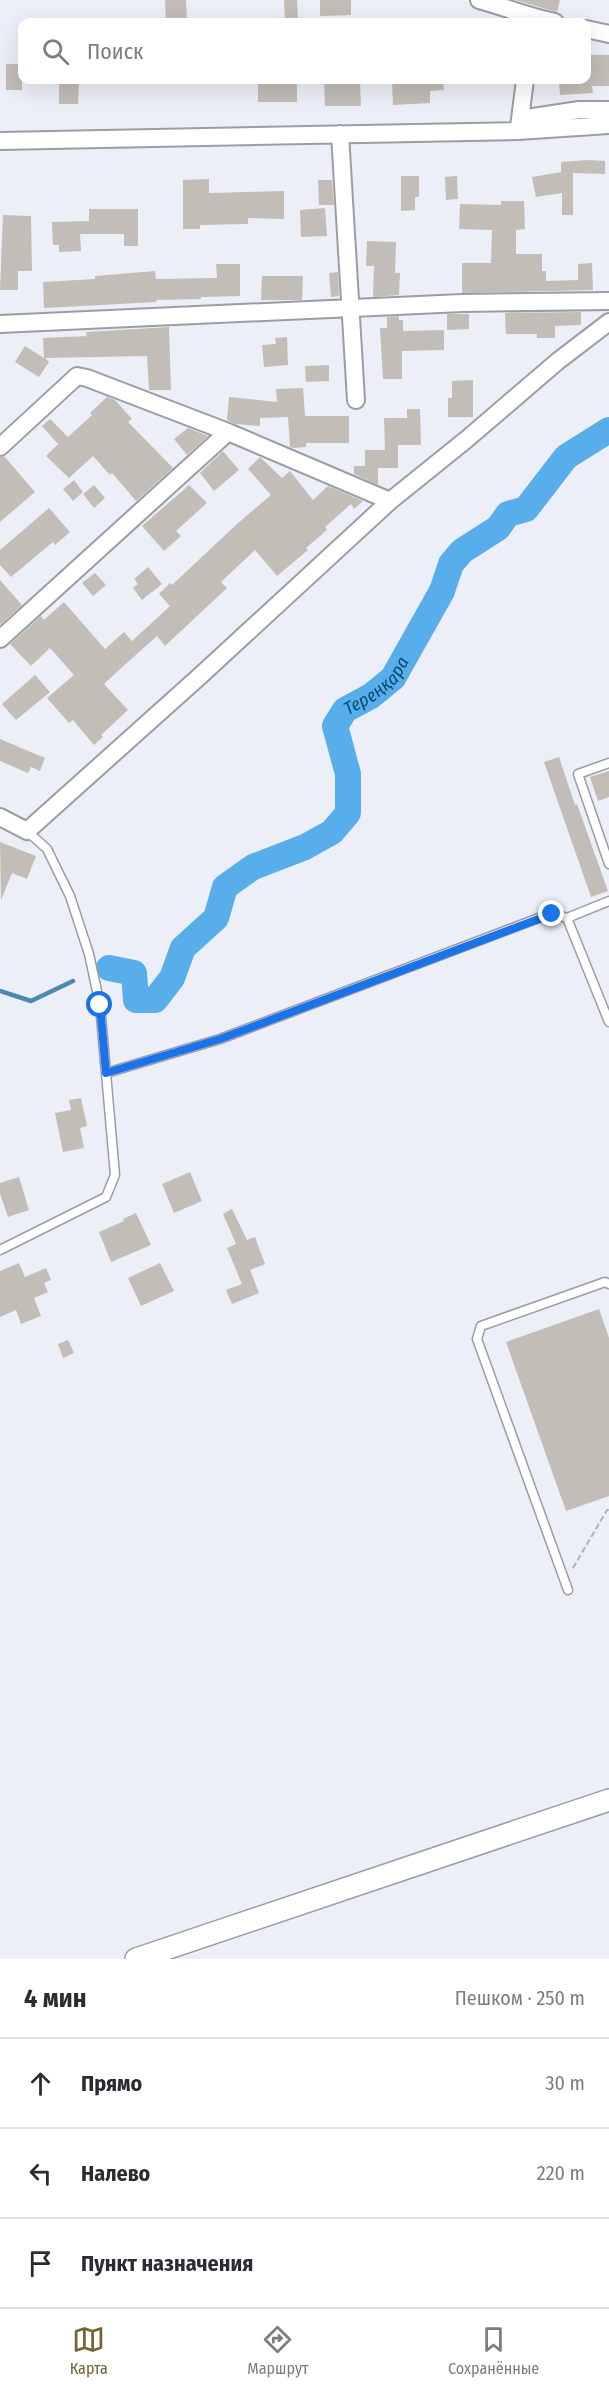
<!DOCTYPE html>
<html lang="ru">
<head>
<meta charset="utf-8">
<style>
  :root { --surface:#fff; --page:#f2f2f3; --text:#2b2b33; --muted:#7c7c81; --line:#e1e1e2; --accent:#726633 }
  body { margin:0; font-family:"Fira Sans Condensed",sans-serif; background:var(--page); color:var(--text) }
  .stop { position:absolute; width:18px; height:18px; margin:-14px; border:4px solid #1a73e8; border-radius:50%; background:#fff }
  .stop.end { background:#1a73e8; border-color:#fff; box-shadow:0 2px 6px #0008 }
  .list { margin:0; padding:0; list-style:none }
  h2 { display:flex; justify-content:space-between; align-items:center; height:78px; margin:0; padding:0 24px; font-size:26px }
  h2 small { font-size:20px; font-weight:400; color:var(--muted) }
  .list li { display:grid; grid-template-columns:39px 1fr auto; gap:18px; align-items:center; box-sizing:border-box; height:90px; padding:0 24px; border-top:2px solid var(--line) }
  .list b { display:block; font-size:22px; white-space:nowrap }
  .list em { font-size:20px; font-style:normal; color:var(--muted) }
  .icon { flex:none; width:33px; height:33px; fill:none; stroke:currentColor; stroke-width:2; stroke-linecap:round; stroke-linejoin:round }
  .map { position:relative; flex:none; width:609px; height:1959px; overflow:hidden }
  .search { position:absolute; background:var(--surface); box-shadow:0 6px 24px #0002; left:18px; right:18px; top:18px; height:66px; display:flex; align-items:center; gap:15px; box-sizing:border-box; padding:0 21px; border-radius:12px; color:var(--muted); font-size:22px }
  .sheet { height:348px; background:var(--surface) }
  nav { display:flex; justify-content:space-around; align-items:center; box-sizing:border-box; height:84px; border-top:2px solid var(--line); background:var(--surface); font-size:16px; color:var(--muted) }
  nav a { display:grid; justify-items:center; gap:3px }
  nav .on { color:var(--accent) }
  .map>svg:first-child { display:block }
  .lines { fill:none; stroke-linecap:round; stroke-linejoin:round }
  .stream { stroke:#4b88b2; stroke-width:4.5 }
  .river { stroke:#58aeea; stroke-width:26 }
  .building { fill:#c2bdb6 }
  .service-casing { stroke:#9a9da4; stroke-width:11 }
  .minor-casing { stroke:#9a9da4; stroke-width:20 }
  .tertiary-casing { stroke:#9a9da4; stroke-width:24 }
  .path { stroke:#b0b1b8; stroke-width:2; stroke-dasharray:6 3; stroke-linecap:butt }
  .service { stroke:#fff; stroke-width:8 }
  .minor { stroke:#fff; stroke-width:16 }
  .tertiary { stroke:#fff; stroke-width:21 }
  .route { stroke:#1a73e8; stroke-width:8 }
  .labels { text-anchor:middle; stroke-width:6; stroke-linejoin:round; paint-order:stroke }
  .water-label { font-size:18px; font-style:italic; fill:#034a71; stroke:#edeff8 }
</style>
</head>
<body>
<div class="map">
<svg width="609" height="1959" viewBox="0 0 609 1959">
  <rect width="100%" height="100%" fill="#edeff8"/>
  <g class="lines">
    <path class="stream" d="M 0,991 L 31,1001 L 73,981"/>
    <path class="river" id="s1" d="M 109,968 L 134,973 L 136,1000 L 155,1000 L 172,978 L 183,948 L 216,918 L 225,887 L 253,867 L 305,847 L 332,832 L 348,813 L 348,774 L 335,726 L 345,710 L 371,696 L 393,678 L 442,591 L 451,564 L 462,551 L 498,528 L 508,514 L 526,509 L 566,457 L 609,430"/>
  </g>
  <path class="building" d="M 165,0 L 186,0 L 187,22 L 166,22 Z
    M 284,0 L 297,0 L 298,19 L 285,20 Z
    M 320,0 L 351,0 L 351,15 L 320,16 Z
    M 515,0 L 560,0 L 557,12 Z
    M 586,55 L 609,55 L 609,86 L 592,86 L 593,93 L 560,95 L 559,80 L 586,80 Z
    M 6,64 L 22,64 L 22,90 L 6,90 Z
    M 258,80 L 297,80 L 297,102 L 258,102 Z
    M 324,80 L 360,80 L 361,106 L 325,106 Z
    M 392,80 L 443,80 L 444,90 L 430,91 L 430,103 L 393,105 Z
    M 59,81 L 79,81 L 78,104 L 59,104 Z
    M 588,160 L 605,161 L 605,174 L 573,173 L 573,215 L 562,215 L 562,193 L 536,197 L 532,177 L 561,172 L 561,162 Z
    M 401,176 L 419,176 L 419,197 L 415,197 L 415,210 L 401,211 Z
    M 457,176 L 458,199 L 446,200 L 445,177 Z
    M 209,179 L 209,193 L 284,191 L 284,219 L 248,218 L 248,224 L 200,225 L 200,229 L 183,229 L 183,180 Z
    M 318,180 L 332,180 L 334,205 L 319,205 Z
    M 501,201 L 524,201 L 525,229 L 516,230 L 516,254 L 542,254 L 542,271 L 546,271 L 546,281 L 578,280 L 578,264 L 592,263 L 593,290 L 462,293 L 462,263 L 491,263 L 492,230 L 459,229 L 460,204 L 501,205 Z
    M 325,208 L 327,236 L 301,237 L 300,210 Z
    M 89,209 L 138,209 L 138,246 L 124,246 L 124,234 L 80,234 L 81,251 L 59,252 L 59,245 L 53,245 L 52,222 L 89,221 Z
    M 3,215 L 31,216 L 32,271 L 18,271 L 18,290 L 0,290 Z
    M 367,241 L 396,242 L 395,273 L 400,273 L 399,295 L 373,297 L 374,266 L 366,266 Z
    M 216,264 L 240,264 L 240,296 L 201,297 L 201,299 L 156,300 L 157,302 L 44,308 L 43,282 L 95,279 L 95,276 L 155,271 L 156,279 L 217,278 Z
    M 338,272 L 339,296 L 331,297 L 329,273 Z
    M 262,276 L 303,276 L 302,300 L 261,300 Z
    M 581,312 L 581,325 L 555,326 L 555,338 L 537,338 L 537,334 L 506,334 L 505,313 Z
    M 447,314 L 469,314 L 469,329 L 447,330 Z
    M 399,316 L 399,320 L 403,320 L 403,331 L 444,330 L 444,350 L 402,351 L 402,379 L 383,379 L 380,328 L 387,328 L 387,317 Z
    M 169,327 L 171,390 L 149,390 L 147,356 L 45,358 L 49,362 L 39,377 L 15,362 L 25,346 L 44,358 L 43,338 L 87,336 L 86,332 Z
    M 287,337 L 288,365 L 264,367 L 262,345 L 276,344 L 275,338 Z
    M 329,365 L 329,381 L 306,382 L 305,366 Z
    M 473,380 L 473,417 L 448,417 L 448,398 L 452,398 L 452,381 Z
    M 303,388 L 305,416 L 349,416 L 349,443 L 306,443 L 306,447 L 293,448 L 290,447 L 288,417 L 260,418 L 260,426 L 236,424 L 227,420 L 229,397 L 277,402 L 276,389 Z
    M 107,397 L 115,400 L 132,419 L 128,422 L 173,468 L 136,501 L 112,473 L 110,475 L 93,456 L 69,478 L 46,456 L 58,444 L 42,426 L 50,419 L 68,437 L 92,415 L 90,413 Z
    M 407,409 L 420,409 L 421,445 L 398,445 L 398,468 L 378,468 L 378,485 L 354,474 L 354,466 L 365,466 L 365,450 L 385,450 L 384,418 L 407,418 Z
    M 188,428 L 208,436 L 187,455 L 174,439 Z
    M 223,451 L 239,470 L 214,491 L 200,473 Z
    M 4,456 L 35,492 L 0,522 L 0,457 Z
    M 260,457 L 282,478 L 290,471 L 313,500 L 328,486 L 363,501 L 354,509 L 351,504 L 325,527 L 327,530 L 306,548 L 308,550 L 277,576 L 255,550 L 221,582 L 227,588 L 165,646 L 157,636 L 119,670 L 104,684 L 128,710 L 101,735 L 103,737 L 94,745 L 73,720 L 69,723 L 47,698 L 74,675 L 50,648 L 31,666 L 10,644 L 41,616 L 44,620 L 64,602 L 105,649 L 124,632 L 132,641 L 170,606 L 159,594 L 170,583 L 172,585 L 238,523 L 271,495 L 248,469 Z
    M 74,480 L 83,492 L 73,501 L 63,489 Z
    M 94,485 L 105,498 L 94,508 L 83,494 Z
    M 189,485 L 207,503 L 176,531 L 181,536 L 164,551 L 142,526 Z
    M 49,508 L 70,532 L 55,545 L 53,542 L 11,577 L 0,565 L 0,550 Z
    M 148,567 L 162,584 L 142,600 L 133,588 L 138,584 L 134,579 Z
    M 95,573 L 106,585 L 93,596 L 82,583 Z
    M 0,580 L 22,605 L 1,624 L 0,623 Z
    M 35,675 L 50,692 L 16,720 L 2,704 Z
    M 0,739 L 45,758 L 40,771 L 31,767 L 28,773 L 0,761 Z
    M 559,757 L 575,805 L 577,804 L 608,891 L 591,897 L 544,762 Z
    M 609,771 L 609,797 L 598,801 L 590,777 Z
    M 0,842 L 36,856 L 27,879 L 12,873 L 1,900 Z
    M 81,1098 L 87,1126 L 80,1128 L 84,1148 L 63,1152 L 55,1113 L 71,1110 L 69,1100 Z
    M 190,1172 L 202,1201 L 174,1213 L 162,1184 Z
    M 19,1177 L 29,1210 L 8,1217 L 0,1194 L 0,1183 Z
    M 232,1209 L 247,1240 L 255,1237 L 265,1264 L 250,1270 L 259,1293 L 232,1304 L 226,1290 L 242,1284 L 227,1248 L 236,1244 L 223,1214 Z
    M 136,1213 L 151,1245 L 111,1262 L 99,1232 L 124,1221 L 123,1219 Z
    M 19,1263 L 25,1277 L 46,1268 L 51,1280 L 44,1283 L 48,1292 L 34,1298 L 41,1316 L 21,1324 L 16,1310 L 0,1317 L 0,1271 Z
    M 160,1263 L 174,1291 L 141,1306 L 128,1278 Z
    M 599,1309 L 609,1338 L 609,1496 L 566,1511 L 506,1342 Z
    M 68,1340 L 74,1353 L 63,1358 L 58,1344 Z"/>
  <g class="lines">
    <g class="service-casing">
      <path id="service" d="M 609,763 L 578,774 L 609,864
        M 567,918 L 609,901
        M 106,1073 L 220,1039 L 552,913 L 567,918 L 609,1022
        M 0,1250 L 106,1197 L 115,1175 L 100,1005 L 89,954 L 70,896 L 47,849 L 27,831
        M 568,1590 L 477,1339 L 481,1326 L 605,1282 L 609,1284"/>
    </g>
    <g class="minor-casing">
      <path id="minor" d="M 479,0 C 505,7 529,17 555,22
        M 586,29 L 609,34
        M 520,119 L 579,110 L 609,110
        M 519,127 L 525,80
        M 340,134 L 356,400
        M 0,141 L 518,131 L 609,125
        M 0,324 L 462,303 L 609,301
        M 0,447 L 77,376 L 87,378 L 228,432 L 390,501
        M 0,639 L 228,432
        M 0,817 L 27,831 L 200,676 L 390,501 L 467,439 L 558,361 L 609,322"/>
    </g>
    <g class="tertiary-casing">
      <path id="tertiary" d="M 136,1959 L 609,1800"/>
    </g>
    <path class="path" d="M 573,1568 L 607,1510 L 609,1510"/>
    <use href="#service" class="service"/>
    <use href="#minor" class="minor"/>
    <use href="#tertiary" class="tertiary"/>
  </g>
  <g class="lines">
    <path class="route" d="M 100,1005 L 106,1073 L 220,1039 L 552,914"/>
  </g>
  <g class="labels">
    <g class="water-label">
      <text dy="6" stroke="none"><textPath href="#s1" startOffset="502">Тереңқара</textPath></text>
    </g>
  </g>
</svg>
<div class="stop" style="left:100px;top:1005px"></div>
<div class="stop end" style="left:552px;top:914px"></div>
<div class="search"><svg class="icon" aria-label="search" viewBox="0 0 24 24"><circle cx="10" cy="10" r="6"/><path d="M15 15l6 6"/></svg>Поиск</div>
</div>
<section class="sheet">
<h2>4 мин<small>Пешком · 250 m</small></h2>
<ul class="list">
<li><svg class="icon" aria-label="ahead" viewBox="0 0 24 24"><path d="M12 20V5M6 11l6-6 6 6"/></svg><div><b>Прямо</b></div><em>30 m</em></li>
<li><svg class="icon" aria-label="left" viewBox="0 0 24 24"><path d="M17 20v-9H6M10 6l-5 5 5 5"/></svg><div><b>Налево</b></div><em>220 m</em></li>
<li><svg class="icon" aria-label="arrive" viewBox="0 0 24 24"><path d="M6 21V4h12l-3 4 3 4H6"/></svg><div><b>Пункт назначения</b></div></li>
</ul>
</section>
<nav>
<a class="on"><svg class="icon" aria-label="map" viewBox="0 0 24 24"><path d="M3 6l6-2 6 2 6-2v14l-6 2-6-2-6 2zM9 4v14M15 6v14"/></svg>Карта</a>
<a><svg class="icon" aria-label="directions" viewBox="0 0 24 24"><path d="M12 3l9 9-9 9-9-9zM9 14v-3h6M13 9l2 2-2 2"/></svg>Маршрут</a>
<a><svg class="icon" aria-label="saved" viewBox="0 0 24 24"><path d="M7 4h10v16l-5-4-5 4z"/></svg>Сохранённые</a>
</nav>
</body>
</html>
